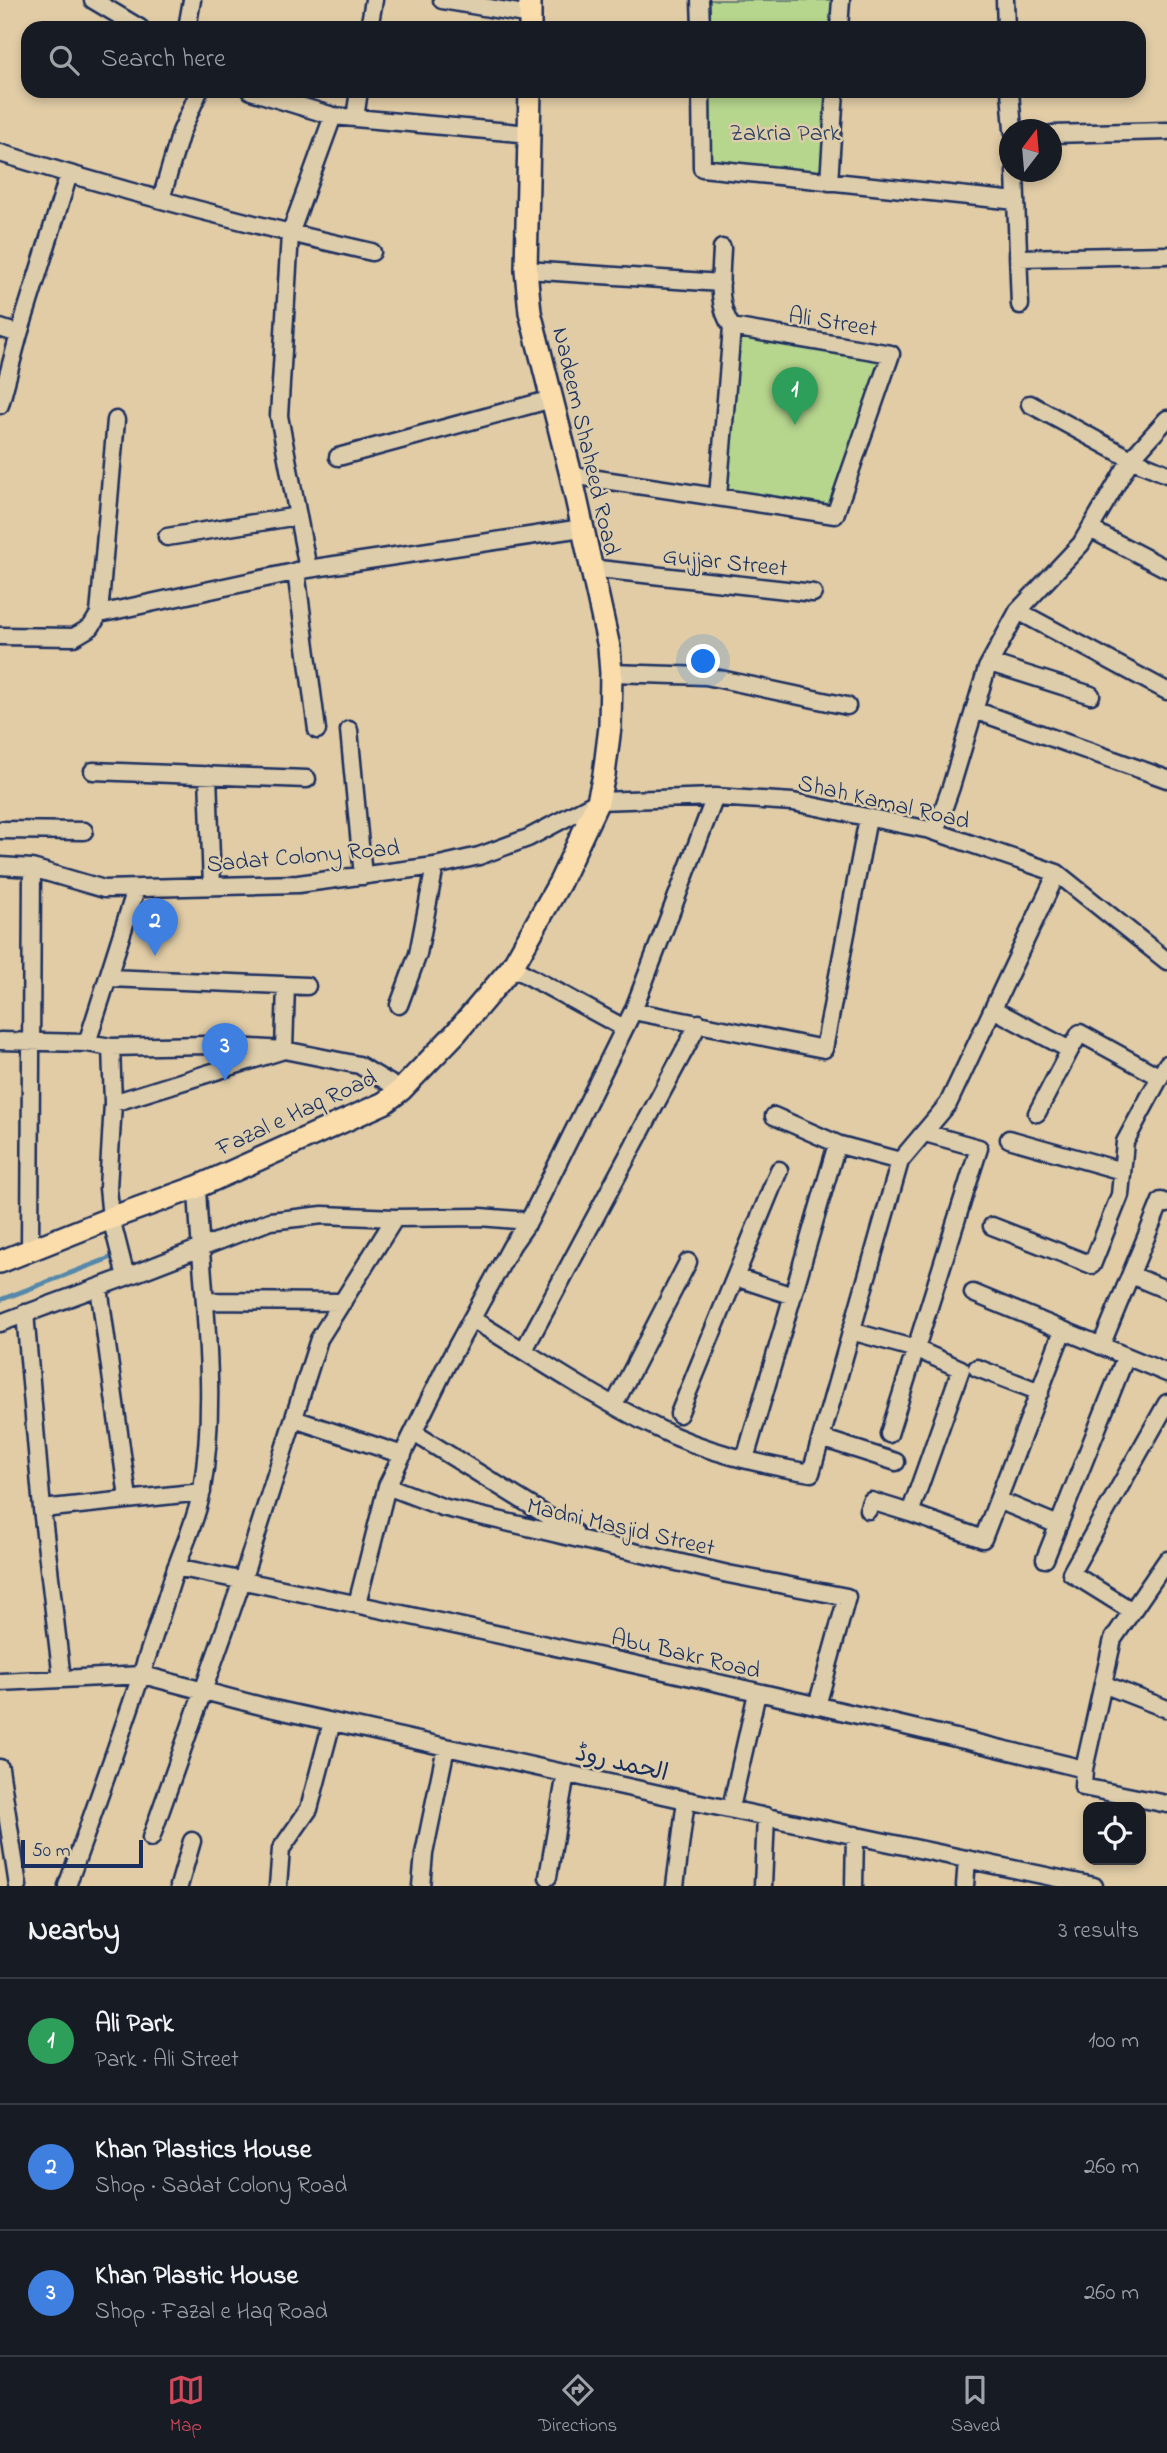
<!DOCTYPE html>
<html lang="en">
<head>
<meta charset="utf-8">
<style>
  :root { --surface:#171b24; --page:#20242c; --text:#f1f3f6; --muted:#9ea1a6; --line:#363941; --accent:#d1495b }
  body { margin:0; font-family:"Indie Flower","Playpen Sans Arabic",sans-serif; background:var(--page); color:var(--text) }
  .controls { position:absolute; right:21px; bottom:21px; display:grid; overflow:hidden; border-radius:14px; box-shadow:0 4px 10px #0003 }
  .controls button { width:63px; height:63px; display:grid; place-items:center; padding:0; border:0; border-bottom:2px solid var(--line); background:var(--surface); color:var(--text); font:35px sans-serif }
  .compass { position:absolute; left:999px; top:119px; width:63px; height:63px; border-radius:50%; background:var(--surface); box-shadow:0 4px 10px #0003; rotate:16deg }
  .scale { position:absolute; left:21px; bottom:18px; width:122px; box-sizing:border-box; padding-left:7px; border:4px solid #1b2f5e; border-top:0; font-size:19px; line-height:24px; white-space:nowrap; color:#1b2f5e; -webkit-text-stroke:5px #decdaa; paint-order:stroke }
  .you { position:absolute; left:704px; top:662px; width:24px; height:24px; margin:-18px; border:5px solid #fff; border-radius:50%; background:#1a73e8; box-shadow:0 0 0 10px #1a73e833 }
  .badge { display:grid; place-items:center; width:46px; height:46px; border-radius:50%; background:var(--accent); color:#fff; font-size:23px; font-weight:700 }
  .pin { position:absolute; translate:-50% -58px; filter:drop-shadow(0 2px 4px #0008) }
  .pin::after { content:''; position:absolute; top:37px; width:24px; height:21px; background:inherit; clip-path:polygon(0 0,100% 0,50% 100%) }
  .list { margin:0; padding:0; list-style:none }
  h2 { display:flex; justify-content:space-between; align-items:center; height:91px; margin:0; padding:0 28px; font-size:30px }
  h2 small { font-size:23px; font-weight:400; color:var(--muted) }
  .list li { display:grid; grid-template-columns:46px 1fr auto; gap:21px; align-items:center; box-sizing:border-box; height:126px; padding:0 28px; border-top:2px solid var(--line) }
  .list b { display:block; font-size:26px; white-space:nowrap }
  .list p { margin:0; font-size:23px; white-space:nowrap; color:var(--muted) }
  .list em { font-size:23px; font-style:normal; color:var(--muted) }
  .icon { flex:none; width:38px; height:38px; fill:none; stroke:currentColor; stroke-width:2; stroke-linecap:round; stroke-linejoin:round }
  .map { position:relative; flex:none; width:1167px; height:1886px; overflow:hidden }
  .search { position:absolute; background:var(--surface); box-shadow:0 4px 10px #0003; left:21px; right:21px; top:21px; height:77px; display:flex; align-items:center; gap:18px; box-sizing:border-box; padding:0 24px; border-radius:21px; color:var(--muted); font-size:26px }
  .sheet { height:469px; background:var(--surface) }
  nav { display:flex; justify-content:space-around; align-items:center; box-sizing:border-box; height:98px; border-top:2px solid var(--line); background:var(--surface); font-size:19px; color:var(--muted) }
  nav a { display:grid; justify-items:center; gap:4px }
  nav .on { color:var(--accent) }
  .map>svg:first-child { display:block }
  .green { fill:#b6d58d; stroke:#688276; stroke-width:2 }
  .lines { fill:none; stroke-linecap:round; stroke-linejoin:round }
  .stream { stroke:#58a; stroke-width:5 }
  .minor-casing { stroke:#1b2f5e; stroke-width:21 }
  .major-casing { stroke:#1b2f5e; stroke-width:26 }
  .minor { stroke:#decdaa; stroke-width:16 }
  .major { stroke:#fbddab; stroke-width:21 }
  .labels { text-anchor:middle; stroke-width:5; stroke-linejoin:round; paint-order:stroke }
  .park-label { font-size:24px; fill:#2a4063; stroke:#decdaa }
  .street-label { font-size:24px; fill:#1b2f5e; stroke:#decdaa }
</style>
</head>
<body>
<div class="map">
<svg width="1167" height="1886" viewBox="0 0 1167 1886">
  <rect width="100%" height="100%" fill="#e1cca6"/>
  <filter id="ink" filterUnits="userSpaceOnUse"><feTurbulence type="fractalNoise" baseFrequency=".0143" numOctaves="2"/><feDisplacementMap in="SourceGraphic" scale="14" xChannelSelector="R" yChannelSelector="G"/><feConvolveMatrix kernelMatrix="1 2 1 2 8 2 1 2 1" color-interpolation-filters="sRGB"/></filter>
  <g filter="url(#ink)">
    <path class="green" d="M 708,0 L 836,0 L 834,28 L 708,28 Z
      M 707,91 L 830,91 L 824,176 L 706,164 Z
      M 732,327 L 891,354 L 835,515 L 718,496 Z"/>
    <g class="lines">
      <path class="stream" d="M 0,1300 L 110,1258"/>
      <g class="minor-casing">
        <path id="minor" d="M 93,0 L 140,28
          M 442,0 L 530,15
          M 700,0 L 701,28
          M 1005,0 L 1006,28
          M 187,28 L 192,0
          M 369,28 L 374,0
          M 839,28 L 841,0
          M 251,91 L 333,116 L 530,134
          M 701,91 L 702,168 L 1016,201
          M 1010,91 L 1013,130
          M 333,116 L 290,234 L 279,416 L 308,569 L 582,528
          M 355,118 L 359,91
          M 1052,134 L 1167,131
          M 0,153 C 122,191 247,224 372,252
          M 1015,172 L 1020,305
          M 829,182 L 835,91
          M 161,199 L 181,132 L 199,91
          M 722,248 C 721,275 716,305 732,327
          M 1018,258 L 1167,255
          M 526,270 L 721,283
          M 0,328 L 19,334
          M 1030,404 L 1131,459 L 1167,474
          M 0,405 L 19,334 L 69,174
          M 338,457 L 552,399
          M 571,475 L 835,515 L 891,354 L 732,327 L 718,496
          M 1090,529 L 1167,569
          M 167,537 L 298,516
          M 590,568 L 813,593
          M 296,571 L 317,730
          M 1018,611 L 1167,691
          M 99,614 L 116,420
          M 0,636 L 74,637 L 91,627 L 99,614 L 308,569
          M 990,663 L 1091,695
          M 611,673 L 706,676 L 847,706
          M 974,710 L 1167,779
          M 349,730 L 363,876
          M 93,771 L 307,779
          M 208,775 L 212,886
          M 0,830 L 84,831
          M 935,832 L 951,787 L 987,668 L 1018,611 L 1081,544 L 1131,459 L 1167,419
          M 0,866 L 32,868 L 104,889 L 298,884 L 435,866 L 479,856 L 528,838 L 598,801 L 715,797 L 793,802 L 930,830 L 1057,873 L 1167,961
          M 512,967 L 624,1028
          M 108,978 L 307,986
          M 399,1005 L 418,954 L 435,866
          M 993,1009 L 1070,1050 L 1080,1033 L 1160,1077
          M 633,1011 L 824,1049 L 868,818
          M 0,1041 L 87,1043 L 111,1047 L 206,1045 L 284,1050 L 359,1065 L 401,1090
          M 87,1043 L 136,889
          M 111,1047 L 113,1103 L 108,1188 L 111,1218 L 126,1277
          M 113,1103 L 284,1050 L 286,985
          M 1037,1113 L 1070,1050
          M 774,1116 L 840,1145 L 900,1161 L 948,1104 L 1057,873
          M 1009,1139 L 1122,1171
          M 992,1226 L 1092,1265 L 1120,1195 L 1125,1142 L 1167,1064
          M 30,1251 L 32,868
          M 1131,1275 L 1167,1290
          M 735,1277 L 793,1296
          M 99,1287 L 128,1498
          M 973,1293 L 1167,1373
          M 206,1301 L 343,1302
          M 25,1313 L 42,1509 L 62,1679
          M 472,1319 C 533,1356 593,1397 657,1428 C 705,1452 758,1464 811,1473 L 900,1161
          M 0,1323 L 126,1277 L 270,1221 L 323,1215 L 395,1218 L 480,1217 L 529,1221
          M 851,1331 L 916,1349 L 961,1369 L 910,1513 L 871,1501 L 868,1510
          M 1101,1346 L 1161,1201 L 1167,1204
          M 524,1350 L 699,1023
          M 977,1368 L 1040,1392
          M 614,1405 L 688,1262
          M 679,1414 L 779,1170
          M 294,1419 L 403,1455
          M 414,1433 L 575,1533
          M 889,1434 L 979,1148 L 925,1133
          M 821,1438 L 896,1462
          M 745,1459 L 837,1144
          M 387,1486 L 442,1507 L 728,1574 L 847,1597 L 817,1706
          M 998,1500 L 1058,1525
          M 42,1509 L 202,1492
          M 910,1513 L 983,1539 L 1063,1330
          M 1045,1559 L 1126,1356
          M 1167,1560 L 1113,1639 L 1084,1769 L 1083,1787 L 1167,1804
          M 176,1567 C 480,1629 783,1695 1084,1769
          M 357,1604 L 387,1486 L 446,1366 L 512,1245 L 529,1221 L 633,1011 L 715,797
          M 1132,1611 L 1071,1573 L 1167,1403
          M 0,1682 L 143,1675 L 265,1707 L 686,1800 L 1094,1886
          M 1103,1684 L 1167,1709
          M 0,1768 L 18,1886
          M 731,1808 L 757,1693
          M 151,1838 L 242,1581 L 319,1339 L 395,1218
          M 548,1877 L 566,1773
          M 67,1886 C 104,1784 140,1683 172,1580 C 181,1551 198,1517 202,1489 C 219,1389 201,1287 197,1187
          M 179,1886 L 192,1841
          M 278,1886 L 281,1849 L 309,1809 L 332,1722
          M 421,1886 L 424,1854 L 446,1747
          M 675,1886 L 686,1800
          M 763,1886 L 766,1816
          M 854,1886 L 855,1835
          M 965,1886 L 967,1859"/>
      </g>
      <g class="major-casing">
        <path id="major" d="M 530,0 L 530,28
          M 0,1262 L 111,1218 L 197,1187 L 384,1103 L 401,1090 L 455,1034 L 512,967 L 560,882 L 598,801 L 604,775 L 610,727 L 611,673 L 609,647 L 571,475 L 530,312 L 526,270 L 530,91"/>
      </g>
      <use href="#minor" class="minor"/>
      <use href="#major" class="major"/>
    </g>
  </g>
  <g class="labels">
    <g class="park-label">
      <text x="785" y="140">Zakria Park</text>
    </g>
    <g class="street-label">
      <text transform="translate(833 321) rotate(9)" y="8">Ali Street</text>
      <text transform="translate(587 441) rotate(77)" y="8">Nadeem Shaheed Road</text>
      <text transform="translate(725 561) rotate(6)" y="8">Gujjar Street</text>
      <text transform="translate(884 801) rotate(13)" y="8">Shah Kamal Road</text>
      <text transform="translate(303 855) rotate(-5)" y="8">Sadat Colony Road</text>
      <text transform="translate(296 1112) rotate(-25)" y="8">Fazal e Haq Road</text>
      <text transform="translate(621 1526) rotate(13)" y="8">Madni Masjid Street</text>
      <text transform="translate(686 1653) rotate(13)" y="8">Abu Bakr Road</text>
      <text transform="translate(622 1762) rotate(13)" y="8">الحمد روڈ</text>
    </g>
  </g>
</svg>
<div class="controls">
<button><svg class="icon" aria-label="locate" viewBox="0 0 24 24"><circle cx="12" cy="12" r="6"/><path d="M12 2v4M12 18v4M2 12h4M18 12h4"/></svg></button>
</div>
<svg class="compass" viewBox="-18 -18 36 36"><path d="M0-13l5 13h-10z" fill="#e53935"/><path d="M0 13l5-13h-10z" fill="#9ea1a6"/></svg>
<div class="scale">50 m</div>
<div class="you"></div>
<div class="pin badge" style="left:795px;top:425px;background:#2e9e5b">1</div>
<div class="pin badge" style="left:155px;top:956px;background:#3f7fe0">2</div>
<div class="pin badge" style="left:225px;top:1081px;background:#3f7fe0">3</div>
<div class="search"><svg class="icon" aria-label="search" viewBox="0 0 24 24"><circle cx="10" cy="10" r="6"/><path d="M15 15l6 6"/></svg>Search here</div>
</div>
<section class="sheet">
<h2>Nearby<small>3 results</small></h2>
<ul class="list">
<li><span class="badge" style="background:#2e9e5b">1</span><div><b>Ali Park</b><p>Park · Ali Street</p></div><em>100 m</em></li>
<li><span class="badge" style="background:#3f7fe0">2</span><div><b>Khan Plastics House</b><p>Shop · Sadat Colony Road</p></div><em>260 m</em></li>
<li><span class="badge" style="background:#3f7fe0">3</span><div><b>Khan Plastic House</b><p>Shop · Fazal e Haq Road</p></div><em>260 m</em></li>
</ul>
</section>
<nav>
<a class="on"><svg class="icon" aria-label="map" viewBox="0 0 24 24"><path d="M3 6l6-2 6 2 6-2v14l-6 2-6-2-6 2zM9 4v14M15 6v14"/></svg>Map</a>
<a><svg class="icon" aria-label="directions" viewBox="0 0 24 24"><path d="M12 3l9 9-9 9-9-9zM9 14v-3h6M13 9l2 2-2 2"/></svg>Directions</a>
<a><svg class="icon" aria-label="saved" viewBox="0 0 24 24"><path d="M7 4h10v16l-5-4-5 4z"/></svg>Saved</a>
</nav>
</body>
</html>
